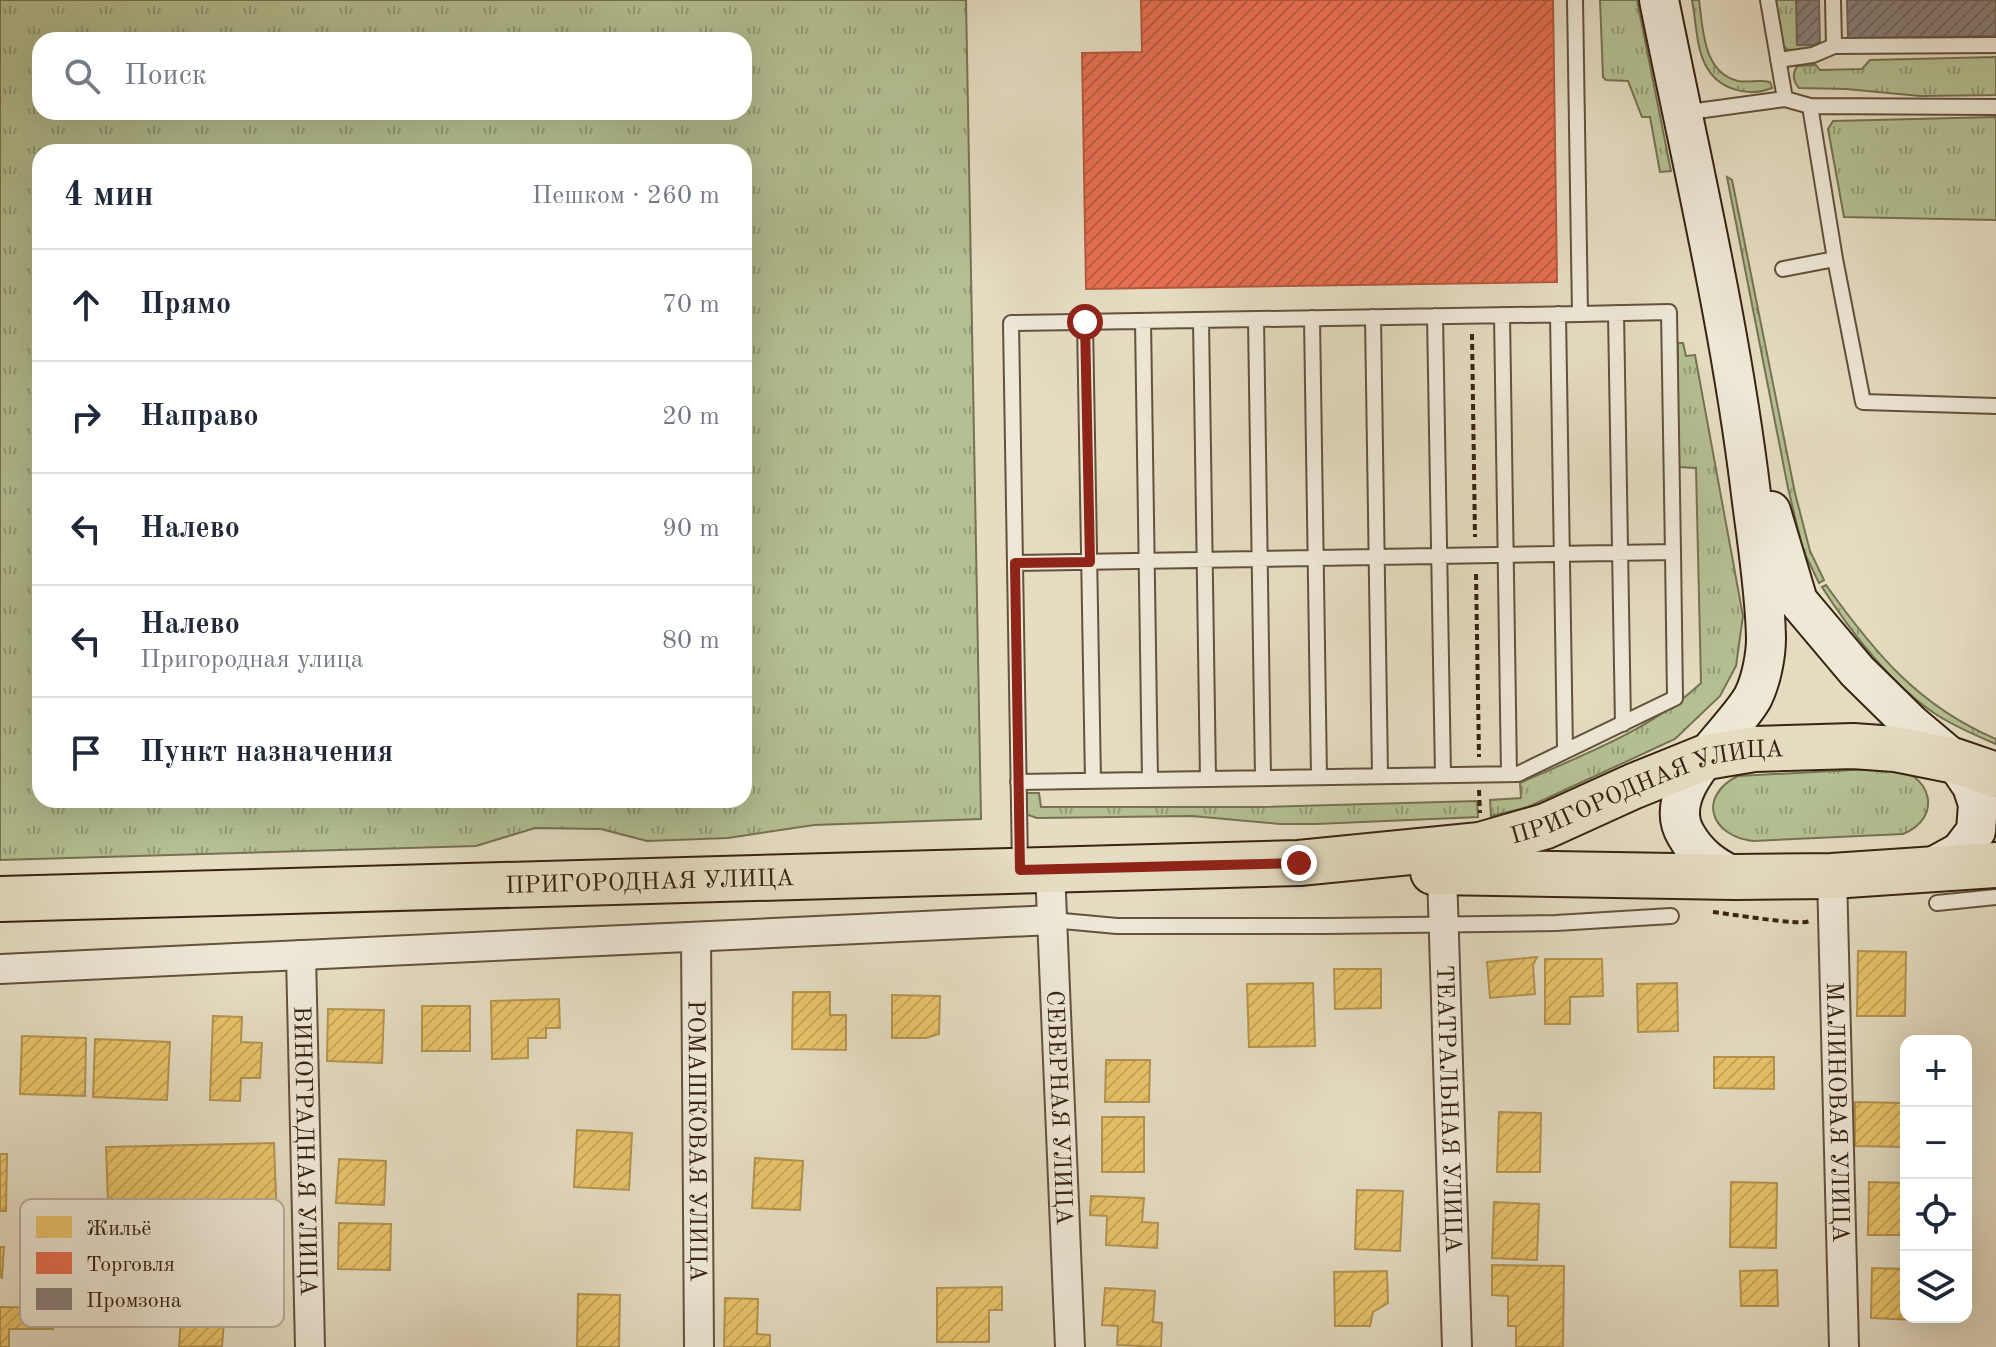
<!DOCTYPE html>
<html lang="ru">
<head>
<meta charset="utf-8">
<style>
  :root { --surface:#fff; --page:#f6f6f7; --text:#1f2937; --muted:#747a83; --line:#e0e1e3 }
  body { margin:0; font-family:"Old Standard TT",serif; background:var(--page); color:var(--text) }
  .controls { position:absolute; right:24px; bottom:24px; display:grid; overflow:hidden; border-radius:16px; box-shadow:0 8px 32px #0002 }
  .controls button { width:72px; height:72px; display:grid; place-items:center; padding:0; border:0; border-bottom:2px solid var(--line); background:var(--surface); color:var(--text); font:40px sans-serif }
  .stop { position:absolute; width:24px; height:24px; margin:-18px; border:6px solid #8f2418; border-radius:50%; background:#fff }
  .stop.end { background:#8f2418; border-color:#fff; box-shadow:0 2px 8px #0008 }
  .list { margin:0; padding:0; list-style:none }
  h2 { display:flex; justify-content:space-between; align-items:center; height:104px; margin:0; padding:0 32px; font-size:34px }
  h2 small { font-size:26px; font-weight:400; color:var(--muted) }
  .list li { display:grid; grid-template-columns:52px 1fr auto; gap:24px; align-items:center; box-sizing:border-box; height:112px; padding:0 32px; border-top:2px solid var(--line) }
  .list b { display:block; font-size:30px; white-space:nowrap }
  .list p { margin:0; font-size:26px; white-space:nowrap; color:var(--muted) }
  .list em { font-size:26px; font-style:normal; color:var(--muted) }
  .icon { flex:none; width:44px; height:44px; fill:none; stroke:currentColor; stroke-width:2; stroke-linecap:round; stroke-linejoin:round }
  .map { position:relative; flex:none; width:1996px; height:1347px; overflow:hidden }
  .search { position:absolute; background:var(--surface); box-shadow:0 8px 32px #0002; left:32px; top:32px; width:720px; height:88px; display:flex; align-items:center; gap:20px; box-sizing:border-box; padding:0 28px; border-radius:24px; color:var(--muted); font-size:30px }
  .panel { position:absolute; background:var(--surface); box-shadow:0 8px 32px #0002; left:32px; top:144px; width:720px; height:664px; border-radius:24px }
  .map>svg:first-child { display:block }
  .grass { fill:url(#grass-tufts); stroke:#767252; stroke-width:2; fill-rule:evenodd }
  .homes { fill:url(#homes-hatch); stroke:#b4944f; stroke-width:2 }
  .shops { fill:url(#shops-hatch); stroke:#b3583e; stroke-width:2 }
  .industry { fill:url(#industry-hatch); stroke:#72655c; stroke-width:2 }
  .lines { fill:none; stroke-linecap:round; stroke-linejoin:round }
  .lane-casing { stroke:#64523d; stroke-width:18 }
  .street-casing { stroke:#64523d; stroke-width:32 }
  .secondary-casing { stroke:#392411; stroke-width:42 }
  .primary-casing { stroke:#392411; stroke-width:48 }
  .path { stroke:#392411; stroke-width:4; stroke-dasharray:6 4; stroke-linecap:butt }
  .lane { stroke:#eee8d7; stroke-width:14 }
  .street { stroke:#eee8d7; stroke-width:28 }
  .secondary { stroke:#eee8d7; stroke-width:38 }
  .primary { stroke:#e5dcc2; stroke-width:44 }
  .route { stroke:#8f2418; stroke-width:10 }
  .labels { text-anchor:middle; stroke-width:8; stroke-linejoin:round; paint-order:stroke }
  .street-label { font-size:24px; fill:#392411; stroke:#eee8d7 }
  .key { fill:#eee8d7; stroke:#b8ad9c; stroke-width:2 }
  .key-label { font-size:22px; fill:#392411 }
</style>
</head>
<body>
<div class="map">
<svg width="1996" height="1347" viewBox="0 0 1996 1347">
  <defs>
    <pattern id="grass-tufts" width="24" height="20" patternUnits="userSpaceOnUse" patternTransform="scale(2)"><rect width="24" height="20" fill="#b4c093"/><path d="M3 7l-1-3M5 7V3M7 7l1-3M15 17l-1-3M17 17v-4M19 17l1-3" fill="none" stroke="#939c77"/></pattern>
    <pattern id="homes-hatch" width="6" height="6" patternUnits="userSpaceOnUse" patternTransform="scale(2)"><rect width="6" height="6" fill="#e9c46a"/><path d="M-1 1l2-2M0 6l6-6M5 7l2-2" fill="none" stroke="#c9a85b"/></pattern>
    <pattern id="shops-hatch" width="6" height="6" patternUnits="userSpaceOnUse" patternTransform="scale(2)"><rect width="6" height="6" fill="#e76f51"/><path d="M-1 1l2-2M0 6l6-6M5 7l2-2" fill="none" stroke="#bc5b42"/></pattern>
    <pattern id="industry-hatch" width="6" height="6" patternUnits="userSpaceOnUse" patternTransform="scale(2)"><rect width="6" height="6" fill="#8a817c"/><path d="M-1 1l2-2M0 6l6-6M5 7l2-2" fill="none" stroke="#726964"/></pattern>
  </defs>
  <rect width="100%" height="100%" fill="#e5dcc2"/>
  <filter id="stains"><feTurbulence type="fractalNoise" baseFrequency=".0025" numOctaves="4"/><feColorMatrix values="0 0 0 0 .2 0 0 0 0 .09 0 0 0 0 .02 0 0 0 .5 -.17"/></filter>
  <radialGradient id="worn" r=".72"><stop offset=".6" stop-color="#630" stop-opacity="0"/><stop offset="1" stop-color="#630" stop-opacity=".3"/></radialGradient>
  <path class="grass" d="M 0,0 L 966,0 L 981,819 L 814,825 L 728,838 L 647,841 L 601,829 L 535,828 L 476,846 L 0,860 ZM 40,40 L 744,40 L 744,112 L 40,112 ZM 40,152 L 744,152 L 744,800 L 40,800 Z
    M 1600,0 L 1637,0 L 1671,171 L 1660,172 L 1650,117 L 1642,117 L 1628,81 L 1606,80 L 1603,77 Z
    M 1692,0 L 1699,0 C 1703,29 1703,73 1738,81 C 1749,83 1760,79 1770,82 L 1772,88 C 1747,98 1717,89 1705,64 C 1696,46 1696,20 1692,0 Z
    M 1776,0 L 1796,0 L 1820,45 L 1818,48 C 1809,49 1794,52 1785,49 C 1771,44 1776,12 1776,0 Z
    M 1996,57 L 1996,95 L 1920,96 L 1846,89 L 1799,88 C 1793,81 1792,75 1797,66 L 1816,65 L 1820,70 L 1862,69 L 1870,60 Z
    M 1996,117 L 1996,220 L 1844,217 L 1828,129 L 1833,121 Z
    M 1727,177 L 1732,180 L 1795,493 L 1810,551 L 1824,580 L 1819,583 L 1803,550 L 1788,488 Z
    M 1678,343 L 1683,343 L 1686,356 L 1695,355 L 1743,616 L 1736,666 L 1720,696 L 1675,739 L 1528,807 L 1491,816 L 1490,800 L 1521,798 L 1520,783 C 1582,755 1651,730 1701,683 L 1696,468 L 1678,467 Z
    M 1826,585 C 1874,652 1918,706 1996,739 L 1996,744 C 1975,735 1953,726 1934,713 C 1891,684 1850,631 1822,587 Z
    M 1891,768 C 1931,773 1944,817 1903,834 L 1753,841 C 1710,836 1697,796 1738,776 Z
    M 1022,793 L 1039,793 L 1041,807 L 1261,807 L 1477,801 L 1478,817 L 1316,824 L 1280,824 L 1192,816 L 1037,818 L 1028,815 L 1023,809 Z"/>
  <path class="homes" d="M 1858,951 L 1906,952 L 1905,1016 L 1857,1016 Z
    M 1537,957 L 1533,965 L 1535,994 L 1490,998 L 1487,962 Z
    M 1545,959 L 1602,959 L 1603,996 L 1570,997 L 1570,1024 L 1545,1024 Z
    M 1334,969 L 1381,969 L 1381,1008 L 1335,1009 Z
    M 1313,983 L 1315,1046 L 1249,1047 L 1247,984 Z
    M 1677,983 L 1678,1031 L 1638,1032 L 1637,984 Z
    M 793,992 L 830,992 L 830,1015 L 846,1015 L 846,1050 L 792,1049 Z
    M 892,995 L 940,996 L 939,1034 L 926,1038 L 892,1038 Z
    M 559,999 L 560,1028 L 546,1028 L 546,1038 L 528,1038 L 528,1058 L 492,1059 L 491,1001 Z
    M 422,1006 L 470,1006 L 470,1051 L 422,1051 Z
    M 328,1009 L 384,1010 L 382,1063 L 327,1061 Z
    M 213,1016 L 242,1017 L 241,1042 L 262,1043 L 260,1078 L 241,1078 L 240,1101 L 210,1100 Z
    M 22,1036 L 86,1038 L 85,1096 L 20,1094 Z
    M 95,1039 L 170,1042 L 167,1100 L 93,1097 Z
    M 1714,1057 L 1774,1057 L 1774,1089 L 1714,1088 Z
    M 1106,1060 L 1150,1060 L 1149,1102 L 1105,1102 Z
    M 1855,1102 L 1906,1103 L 1906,1147 L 1855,1146 Z
    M 1499,1112 L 1541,1113 L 1540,1172 L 1497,1172 Z
    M 1102,1117 L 1144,1117 L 1144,1172 L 1102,1172 Z
    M 577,1130 L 632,1133 L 629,1190 L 574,1187 Z
    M 274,1143 L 277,1224 L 109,1229 L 106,1147 Z
    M 0,1154 L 7,1154 L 6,1211 L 0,1211 Z
    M 755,1158 L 803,1161 L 800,1210 L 752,1208 Z
    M 339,1159 L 386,1161 L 384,1205 L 336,1203 Z
    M 1731,1182 L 1777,1183 L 1776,1248 L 1730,1247 Z
    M 1869,1182 L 1906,1183 L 1906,1235 L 1868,1235 Z
    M 1357,1190 L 1403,1191 L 1400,1251 L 1355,1249 Z
    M 1091,1196 L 1144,1198 L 1142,1222 L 1158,1223 L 1157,1248 L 1106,1245 L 1107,1216 L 1090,1215 Z
    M 1494,1202 L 1539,1204 L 1537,1260 L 1492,1258 Z
    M 339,1223 L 391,1224 L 390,1270 L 338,1269 Z
    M 0,1247 L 4,1247 L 2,1278 L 0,1277 Z
    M 1492,1265 L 1564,1266 L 1563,1347 L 1516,1347 L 1516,1326 L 1508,1326 L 1508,1296 L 1492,1295 Z
    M 1872,1268 L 1906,1269 L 1906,1317 L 1915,1317 L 1915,1320 L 1871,1318 Z
    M 1777,1270 L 1778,1306 L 1741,1306 L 1740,1271 Z
    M 1387,1271 L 1388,1303 L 1373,1312 L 1370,1326 L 1335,1326 L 1334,1272 Z
    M 1002,1287 L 1002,1310 L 989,1310 L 989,1342 L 937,1342 L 937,1288 Z
    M 1105,1288 L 1155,1291 L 1153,1322 L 1162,1323 L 1161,1347 L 1117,1345 L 1118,1326 L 1102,1325 Z
    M 578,1294 L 620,1295 L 619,1347 L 577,1347 Z
    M 725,1298 L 758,1299 L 757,1334 L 770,1335 L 770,1347 L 724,1347 Z
    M 182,1306 L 213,1308 L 212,1321 L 224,1322 L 222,1346 L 179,1347 Z
    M 0,1307 L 53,1308 L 53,1329 L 9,1329 L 9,1347 L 0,1347 Z"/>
  <path class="shops" d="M 1141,0 L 1553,0 L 1557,282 L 1086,289 L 1082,53 L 1142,52 Z"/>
  <path class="industry" d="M 1796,0 L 1819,0 L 1820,45 L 1797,45 Z
    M 1847,0 L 1996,0 L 1996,36 L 1848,38 Z"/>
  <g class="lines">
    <g class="lane-casing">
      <path id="lane" d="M 1768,0 L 1785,99
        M 1833,0 L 1834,46 L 1996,45
        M 1778,60 L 1813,55 L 1834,46
        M 1810,106 L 1996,107
        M 1682,113 L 1785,99 L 1810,106 L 1835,259 L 1783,269
        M 1835,259 L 1863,402 L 1996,406
        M 1616,313 L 1623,724
        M 1558,314 L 1565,751
        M 1580,314 L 1669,312 L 1673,552
        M 1502,315 L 1509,774
        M 1435,316 L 1443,775
        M 1373,317 L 1380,776
        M 1312,318 L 1319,777
        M 1256,319 L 1263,778
        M 1201,320 L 1208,779
        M 1143,321 L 1150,780
        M 1085,322 L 1093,781
        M 1015,563 L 1673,552 L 1675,698 L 1518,774 L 1018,782
        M 1020,866 L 1011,323 L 1580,314 L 1575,0
        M 1937,903 L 1996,897
        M 1052,920 L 1117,926 L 1326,926 L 1556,923 L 1671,916"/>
    </g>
    <g class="street-casing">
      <g id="street">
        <path id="s1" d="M 1050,870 L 1070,1347"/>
        <path id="s2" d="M 1442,873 L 1457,1347"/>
        <path id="s3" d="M 1832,876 L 1844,1347"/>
        <path id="s4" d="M 696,937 L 699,1347"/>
        <path id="s5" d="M 301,955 L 310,1347"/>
        <path d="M 0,969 L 1052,920"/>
      </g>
    </g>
    <g class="secondary-casing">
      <path id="secondary" d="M 1659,0 C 1692,164 1731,328 1751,494 C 1757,542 1765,590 1766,638 C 1766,656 1761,681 1753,697 C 1732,735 1658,789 1686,835 C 1698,856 1714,867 1735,877
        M 1771,511 L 1798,601 L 1857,671 L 1911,724 L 1955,761 L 1972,786 L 1978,804 L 1976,831 L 1960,852 L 1929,869"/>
    </g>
    <g class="primary-casing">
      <g id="primary">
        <path d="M 1433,872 L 1735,877 L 1832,876 L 1996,865"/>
        <path id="s6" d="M 0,899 L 1299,863 L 1480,845 L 1546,826 L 1634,786 L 1706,757 L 1754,749 L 1853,746 L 1895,749 L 1955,761 L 1996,775"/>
      </g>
    </g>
    <path class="path" d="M 1472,334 L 1475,537
      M 1476,574 L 1479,757
      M 1479,790 L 1480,813
      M 1713,912 C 1731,914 1800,926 1810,921"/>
    <use href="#lane" class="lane"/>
    <use href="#street" class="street"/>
    <use href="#secondary" class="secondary"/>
    <use href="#primary" class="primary"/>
  </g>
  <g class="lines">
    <path class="route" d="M 1085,322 L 1090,562 L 1015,563 L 1020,870 L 1299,863"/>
  </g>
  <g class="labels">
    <g class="street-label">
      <text dy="8" stroke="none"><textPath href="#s6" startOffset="1658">ПРИГОРОДНАЯ УЛИЦА</textPath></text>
      <text dy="8" stroke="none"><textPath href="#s6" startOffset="650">ПРИГОРОДНАЯ УЛИЦА</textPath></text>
      <text dy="8" stroke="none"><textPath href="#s1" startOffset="238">СЕВЕРНАЯ УЛИЦА</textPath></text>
      <text dy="8" stroke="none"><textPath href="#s2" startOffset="236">ТЕАТРАЛЬНАЯ УЛИЦА</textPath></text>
      <text dy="8" stroke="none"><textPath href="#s3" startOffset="236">МАЛИНОВАЯ УЛИЦА</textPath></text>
      <text dy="8" stroke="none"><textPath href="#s4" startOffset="204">РОМАШКОВАЯ УЛИЦА</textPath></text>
      <text dy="8" stroke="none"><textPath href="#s5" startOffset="196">ВИНОГРАДНАЯ УЛИЦА</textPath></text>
    </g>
  </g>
  <rect x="20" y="1199" width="264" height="128" rx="12" class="key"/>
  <rect x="36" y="1216" width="36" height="22" fill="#e9c46a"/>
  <rect x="36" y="1252" width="36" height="22" fill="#e76f51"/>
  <rect x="36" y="1288" width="36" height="22" fill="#8a817c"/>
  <g class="key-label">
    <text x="86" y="1235">Жильё</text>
    <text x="86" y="1271">Торговля</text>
    <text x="86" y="1307">Промзона</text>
  </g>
  <rect width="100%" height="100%" filter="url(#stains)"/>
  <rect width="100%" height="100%" fill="url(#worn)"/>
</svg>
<div class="controls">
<button>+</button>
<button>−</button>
<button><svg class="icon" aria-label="locate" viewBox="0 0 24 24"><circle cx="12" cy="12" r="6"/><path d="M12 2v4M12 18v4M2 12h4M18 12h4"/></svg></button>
<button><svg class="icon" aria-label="layers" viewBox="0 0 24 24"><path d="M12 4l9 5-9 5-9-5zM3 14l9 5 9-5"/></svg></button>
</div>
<div class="stop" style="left:1085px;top:322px"></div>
<div class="stop end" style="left:1299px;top:863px"></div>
<div class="search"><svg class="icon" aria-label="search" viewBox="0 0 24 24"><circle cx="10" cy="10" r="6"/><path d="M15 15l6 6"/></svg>Поиск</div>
<section class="panel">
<h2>4 мин<small>Пешком · 260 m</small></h2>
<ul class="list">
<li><svg class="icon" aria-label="ahead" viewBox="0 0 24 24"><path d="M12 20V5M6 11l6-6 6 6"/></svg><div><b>Прямо</b></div><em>70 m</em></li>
<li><svg class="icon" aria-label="right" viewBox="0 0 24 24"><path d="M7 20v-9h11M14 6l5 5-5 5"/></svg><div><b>Направо</b></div><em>20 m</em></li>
<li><svg class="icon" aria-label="left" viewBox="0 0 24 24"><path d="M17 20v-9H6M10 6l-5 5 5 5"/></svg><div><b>Налево</b></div><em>90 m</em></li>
<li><svg class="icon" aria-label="left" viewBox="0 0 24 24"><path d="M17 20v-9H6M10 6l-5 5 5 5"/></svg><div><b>Налево</b><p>Пригородная улица</p></div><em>80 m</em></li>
<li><svg class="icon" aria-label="arrive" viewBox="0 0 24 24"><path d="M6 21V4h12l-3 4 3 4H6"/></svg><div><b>Пункт назначения</b></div></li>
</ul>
</section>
</div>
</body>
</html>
